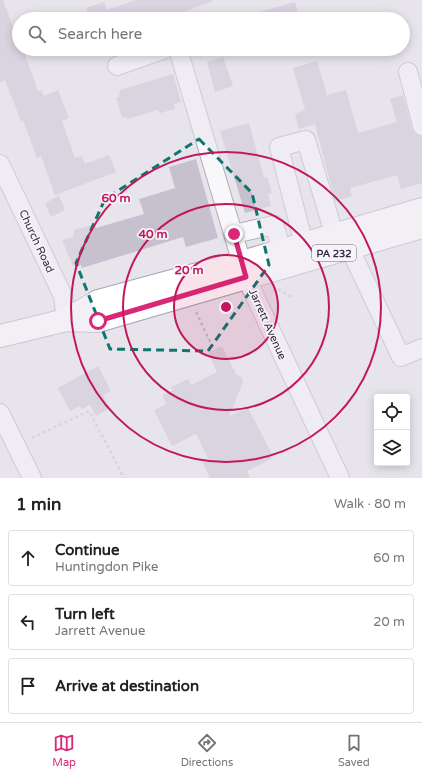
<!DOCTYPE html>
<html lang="en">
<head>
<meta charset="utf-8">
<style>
  :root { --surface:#fff; --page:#f2f2f2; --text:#202124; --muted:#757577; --line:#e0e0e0; --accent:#db2777 }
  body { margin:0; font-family:"Varela Round",sans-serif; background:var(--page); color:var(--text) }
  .controls { position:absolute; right:12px; bottom:12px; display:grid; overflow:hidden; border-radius:4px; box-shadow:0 2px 10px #0003 }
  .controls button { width:36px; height:36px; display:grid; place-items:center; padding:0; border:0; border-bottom:1px solid var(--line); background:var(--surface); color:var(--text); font:20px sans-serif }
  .stop { position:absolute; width:12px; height:12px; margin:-9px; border:3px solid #db2777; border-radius:50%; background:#fff }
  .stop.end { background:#db2777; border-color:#fff; box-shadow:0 1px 4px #0008 }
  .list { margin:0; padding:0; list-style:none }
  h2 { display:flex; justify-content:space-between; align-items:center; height:52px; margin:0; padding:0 16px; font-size:17px }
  h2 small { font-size:13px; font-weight:400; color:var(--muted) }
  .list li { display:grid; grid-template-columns:26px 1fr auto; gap:12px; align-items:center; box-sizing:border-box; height:56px; margin:0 8px 8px; padding:0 8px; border:1px solid var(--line); border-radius:4px }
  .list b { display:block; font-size:15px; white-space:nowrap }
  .list p { margin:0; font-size:13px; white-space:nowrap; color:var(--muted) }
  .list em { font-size:13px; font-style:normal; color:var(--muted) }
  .icon { flex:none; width:22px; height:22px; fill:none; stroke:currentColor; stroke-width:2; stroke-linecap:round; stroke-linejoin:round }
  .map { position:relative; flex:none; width:422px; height:478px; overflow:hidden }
  .search { position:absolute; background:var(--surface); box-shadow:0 2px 10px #0003; left:12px; right:12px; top:12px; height:44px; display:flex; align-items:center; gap:10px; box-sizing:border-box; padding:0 14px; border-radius:22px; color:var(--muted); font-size:15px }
  .sheet { height:244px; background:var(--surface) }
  nav { display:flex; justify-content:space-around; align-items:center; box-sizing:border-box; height:56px; border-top:1px solid var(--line); background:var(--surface); font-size:11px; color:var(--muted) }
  nav a { display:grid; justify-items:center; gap:2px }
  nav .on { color:var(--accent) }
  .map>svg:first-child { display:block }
  .building { fill:#c7c1cf }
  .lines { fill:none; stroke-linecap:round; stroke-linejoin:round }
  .minor-casing { stroke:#b2acba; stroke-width:20 }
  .major-casing { stroke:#aba2b8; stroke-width:24 }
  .path { stroke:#c6c2cb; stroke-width:2.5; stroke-dasharray:3 3; stroke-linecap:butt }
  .minor { stroke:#f8f7fa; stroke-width:18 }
  .major { stroke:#fff; stroke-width:22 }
  .route { stroke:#db2777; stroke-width:5 }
  .marked { fill:none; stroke:#0f766e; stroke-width:3; stroke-dasharray:8 5; stroke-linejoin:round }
  .ring { fill:none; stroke:#c2185b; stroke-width:2 }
  .labels { text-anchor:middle; stroke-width:3.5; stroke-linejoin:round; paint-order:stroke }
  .shield { fill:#f6f4f9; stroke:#70677b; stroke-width:1 }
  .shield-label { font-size:10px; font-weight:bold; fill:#362a45 }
  .street-label { font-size:11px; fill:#362a45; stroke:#f6f4f9 }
  .centre { fill:#c2185b; stroke:#f6f4f9; stroke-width:2 }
  .ring-label { font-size:12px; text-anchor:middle; font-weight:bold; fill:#c2185b; stroke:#f6f4f9; stroke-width:3.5; stroke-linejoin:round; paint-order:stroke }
</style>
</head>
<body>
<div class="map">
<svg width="422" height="478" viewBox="0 0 422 478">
  <rect width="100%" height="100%" fill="#e7e4ec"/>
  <path class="building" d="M 0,0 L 3,0 L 19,43 L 19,49 L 24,52 L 38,91 L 41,90 L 44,96 L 58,90 L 69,118 L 62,121 L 75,158 L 82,156 L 85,164 L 109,155 L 116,172 L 55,195 L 41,156 L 37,158 L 23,120 L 21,121 L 5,80 L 0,82 Z
    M 136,0 L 212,0 L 212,1 L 166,19 L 88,19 L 87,17 L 89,16 L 86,8 L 104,2 L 107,10 Z
    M 295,2 L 300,19 L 250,19 L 249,15 Z
    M 223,57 L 233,86 L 215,92 L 207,62 Z
    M 317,61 L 327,95 L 346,90 L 358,133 L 397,122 L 390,99 L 403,95 L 412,129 L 415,134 L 422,136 L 422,183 L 401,189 L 397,175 L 350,188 L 352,196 L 335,201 L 315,124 L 299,129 L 295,114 L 305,110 L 293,68 Z
    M 173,74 L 181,102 L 174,104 L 175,109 L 160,113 L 157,110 L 127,119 L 127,117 L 122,118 L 116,98 L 119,97 L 120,90 Z
    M 249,123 L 264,178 L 267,177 L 272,193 L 268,194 L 271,206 L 245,213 L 220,131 Z
    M 196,159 L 218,238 L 186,247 L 183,237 L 82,268 L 81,265 L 73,266 L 62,240 L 73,237 L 74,230 L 95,224 L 96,228 L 144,214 L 139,199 L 175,188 L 169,167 Z
    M 59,196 L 65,210 L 51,217 L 45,203 Z
    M 222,346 L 236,374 L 241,377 L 243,382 L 229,416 L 248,408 L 272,454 L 269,455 L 271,459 L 247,471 L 250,478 L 210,478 L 202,461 L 208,458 L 196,434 L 172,446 L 154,410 L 166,404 L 162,395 L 173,390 L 171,387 L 188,379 L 191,385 L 217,372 L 208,353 Z
    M 98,366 L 111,391 L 103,395 L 110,408 L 96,416 L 90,405 L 82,409 L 80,406 L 70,411 L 58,388 Z"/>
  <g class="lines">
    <g class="minor-casing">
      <path id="minor" d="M 178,49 L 246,277 L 340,478
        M 117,66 L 165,49
        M 408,72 L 416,102
        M 422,100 L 416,102 L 422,126
        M 0,164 L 63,296 L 66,320
        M 234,234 L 274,225 L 286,262
        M 350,249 L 401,357 L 422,348
        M 307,256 L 279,147 L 306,140 L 338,247
        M 0,413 L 32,478"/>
    </g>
    <g class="major-casing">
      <path id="major" d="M 66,320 L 98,321 L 422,227
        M 0,336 L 66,320 L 98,301 L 242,262 L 422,209"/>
    </g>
    <path class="path" d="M 278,289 L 293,298
      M 196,312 L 213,348
      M 32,438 L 89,411 L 124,478"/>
    <use href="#minor" class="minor"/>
    <use href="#major" class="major"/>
  </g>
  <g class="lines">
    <path class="route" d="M 98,321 L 246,277 L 234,234"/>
  </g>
  <path d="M0 0H422V478H0ZM 199,139 L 252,193 L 269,265 L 208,351 L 110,349 L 76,263 L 105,199 Z" fill="#e7e4ec" fill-opacity=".55" fill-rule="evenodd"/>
  <path class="marked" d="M 199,139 L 252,193 L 269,265 L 208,351 L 110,349 L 76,263 L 105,199 Z"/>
  <circle cx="226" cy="307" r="52" fill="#c2185b" fill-opacity=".12"/>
  <g class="ring">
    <circle cx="226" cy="307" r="52"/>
    <circle cx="226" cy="307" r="103"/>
    <circle cx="226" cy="307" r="155"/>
  </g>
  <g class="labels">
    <rect class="shield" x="312" y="245" width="44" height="16" rx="3"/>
    <g class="shield-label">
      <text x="334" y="257">PA 232</text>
    </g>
    <g class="street-label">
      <text transform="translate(37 241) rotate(65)" y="4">Church Road</text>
      <text transform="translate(268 324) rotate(66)" y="4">Jarrett Avenue</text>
    </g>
  </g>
  <circle cx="226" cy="307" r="6" class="centre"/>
  <g class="ring-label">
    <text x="116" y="202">60 m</text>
    <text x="153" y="238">40 m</text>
    <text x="189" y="274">20 m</text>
  </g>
</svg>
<div class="controls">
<button><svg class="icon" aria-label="locate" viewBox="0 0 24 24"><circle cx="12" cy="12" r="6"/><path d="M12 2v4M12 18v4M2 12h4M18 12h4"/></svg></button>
<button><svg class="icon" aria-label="layers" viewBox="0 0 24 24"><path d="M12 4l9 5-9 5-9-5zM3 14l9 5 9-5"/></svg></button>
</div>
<div class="stop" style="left:98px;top:321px"></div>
<div class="stop end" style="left:234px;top:234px"></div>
<div class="search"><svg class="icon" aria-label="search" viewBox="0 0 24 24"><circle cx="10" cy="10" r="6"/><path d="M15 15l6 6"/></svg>Search here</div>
</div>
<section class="sheet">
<h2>1 min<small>Walk · 80 m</small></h2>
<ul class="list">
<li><svg class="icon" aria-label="ahead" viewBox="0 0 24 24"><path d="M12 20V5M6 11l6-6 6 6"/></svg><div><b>Continue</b><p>Huntingdon Pike</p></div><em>60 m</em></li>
<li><svg class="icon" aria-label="left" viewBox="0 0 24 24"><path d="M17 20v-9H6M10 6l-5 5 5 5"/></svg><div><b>Turn left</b><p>Jarrett Avenue</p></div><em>20 m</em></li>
<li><svg class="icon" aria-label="arrive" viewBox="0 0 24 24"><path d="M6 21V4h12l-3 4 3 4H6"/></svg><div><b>Arrive at destination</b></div></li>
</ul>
</section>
<nav>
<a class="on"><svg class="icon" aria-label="map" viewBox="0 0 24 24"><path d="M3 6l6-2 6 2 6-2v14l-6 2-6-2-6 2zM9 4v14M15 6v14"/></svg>Map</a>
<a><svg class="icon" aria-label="directions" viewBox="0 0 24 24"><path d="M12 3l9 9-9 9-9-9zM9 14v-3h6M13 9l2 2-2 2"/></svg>Directions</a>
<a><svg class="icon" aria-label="saved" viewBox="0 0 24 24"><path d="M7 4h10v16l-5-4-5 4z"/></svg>Saved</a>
</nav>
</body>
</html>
